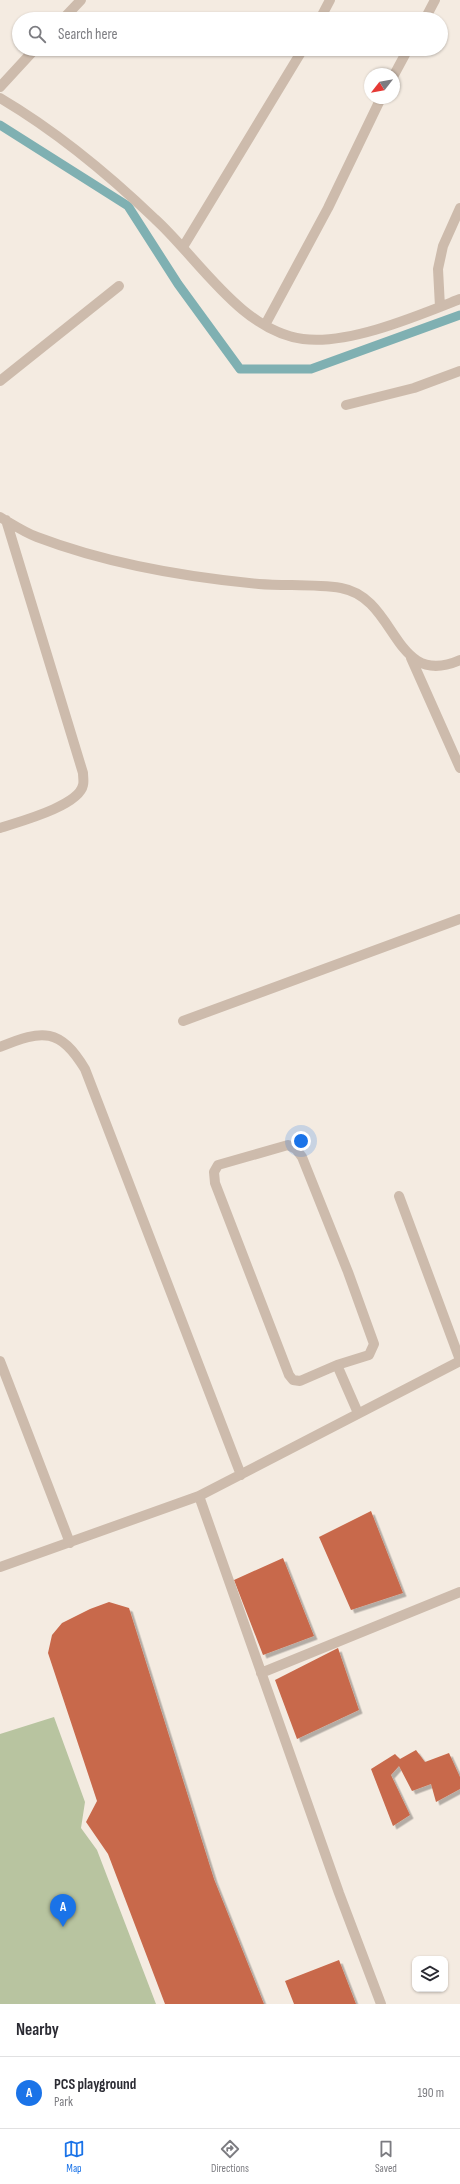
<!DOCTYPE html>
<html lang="en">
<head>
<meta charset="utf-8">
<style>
  :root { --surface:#fff; --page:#f7f7f7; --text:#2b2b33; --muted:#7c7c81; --line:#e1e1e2; --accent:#1a73e8 }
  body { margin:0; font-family:"Sofia Sans Condensed",sans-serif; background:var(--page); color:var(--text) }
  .controls { position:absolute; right:12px; bottom:12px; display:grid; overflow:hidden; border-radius:8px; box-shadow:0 1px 3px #0004 }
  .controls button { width:36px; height:36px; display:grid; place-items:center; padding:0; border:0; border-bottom:1px solid var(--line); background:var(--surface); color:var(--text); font:20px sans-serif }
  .compass { position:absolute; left:364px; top:68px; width:36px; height:36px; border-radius:50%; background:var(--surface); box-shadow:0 1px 3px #0004; rotate:239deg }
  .you { position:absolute; left:301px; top:1141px; width:14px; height:14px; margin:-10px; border:3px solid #fff; border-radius:50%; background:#1a73e8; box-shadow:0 0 0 6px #1a73e833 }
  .badge { display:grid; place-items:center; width:26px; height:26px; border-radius:50%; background:var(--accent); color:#fff; font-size:13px; font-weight:700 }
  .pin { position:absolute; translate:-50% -33px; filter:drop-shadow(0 1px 2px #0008) }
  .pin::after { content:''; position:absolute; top:21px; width:14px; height:12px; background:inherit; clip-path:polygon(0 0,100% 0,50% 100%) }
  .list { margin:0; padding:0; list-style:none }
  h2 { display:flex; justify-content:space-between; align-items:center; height:52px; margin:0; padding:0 16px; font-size:17px }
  h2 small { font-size:13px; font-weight:400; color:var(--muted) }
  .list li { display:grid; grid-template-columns:26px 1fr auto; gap:12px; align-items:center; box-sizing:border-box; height:72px; padding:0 16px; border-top:1px solid var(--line) }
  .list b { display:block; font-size:15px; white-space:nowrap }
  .list p { margin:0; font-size:13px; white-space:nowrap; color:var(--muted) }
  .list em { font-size:13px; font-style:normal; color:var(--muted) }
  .icon { flex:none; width:22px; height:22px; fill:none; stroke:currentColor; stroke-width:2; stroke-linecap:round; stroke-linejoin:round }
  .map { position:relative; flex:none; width:460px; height:2004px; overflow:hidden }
  .search { position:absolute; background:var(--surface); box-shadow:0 1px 3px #0004; left:12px; right:12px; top:12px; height:44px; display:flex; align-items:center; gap:10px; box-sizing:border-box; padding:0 14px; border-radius:22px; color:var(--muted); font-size:15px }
  .sheet { height:124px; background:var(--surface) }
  nav { display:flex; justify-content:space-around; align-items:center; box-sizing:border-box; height:56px; border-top:1px solid var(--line); background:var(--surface); font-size:11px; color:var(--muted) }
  nav a { display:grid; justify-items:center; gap:2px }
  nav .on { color:var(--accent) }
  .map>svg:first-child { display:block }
  .green { fill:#b8c4a0 }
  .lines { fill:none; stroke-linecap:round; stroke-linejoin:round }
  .stream { stroke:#7fb0b2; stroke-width:9 }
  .building { fill:#c8694b; filter:url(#shadow) }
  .minor { stroke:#cdbbac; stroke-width:10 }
</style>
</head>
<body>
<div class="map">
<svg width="460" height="2004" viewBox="0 0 460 2004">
  <defs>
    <filter id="shadow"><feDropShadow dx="3.5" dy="3.5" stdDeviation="0" flood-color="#0004"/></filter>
  </defs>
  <rect width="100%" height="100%" fill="#f4ebe1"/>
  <path class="green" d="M 54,1717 L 85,1802 L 81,1828 L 97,1850 L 156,2004 L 0,2004 L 0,1734 Z"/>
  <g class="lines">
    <path class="stream" d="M 0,125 L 128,206 L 178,284 L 240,369 L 311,369 L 460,315"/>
  </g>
  <path class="building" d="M 371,1511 L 403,1593 L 351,1610 L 319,1537 Z
    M 283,1558 L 314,1636 L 263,1655 L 234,1580 Z
    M 109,1602 L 129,1608 L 214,1879 L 264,2004 L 165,2004 L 108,1854 L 86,1822 L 97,1801 L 48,1653 L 52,1635 L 62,1623 L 90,1609 Z
    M 338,1648 L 359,1710 L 297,1739 L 275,1680 Z
    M 416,1750 L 425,1762 L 449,1753 L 460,1777 L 460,1789 L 436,1802 L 431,1784 L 412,1791 L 399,1766 L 391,1775 L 410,1815 L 393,1826 L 371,1769 L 395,1754 L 400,1759 Z
    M 339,1960 L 356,2004 L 294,2004 L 285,1981 Z"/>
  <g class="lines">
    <path class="minor" d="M 63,19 L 81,0
      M 320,19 L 330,0
      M 425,19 L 435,0
      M 394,75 L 408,49
      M 0,87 L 35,49
      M 0,98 C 56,131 108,174 155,219 C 198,258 241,331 303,339 C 349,345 417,316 460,299
      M 183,247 L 303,49
      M 440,307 L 438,269 L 443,246 L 460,208
      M 265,325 L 328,208 L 381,98
      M 0,381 L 119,286
      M 346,405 L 414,388 L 460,371
      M 0,517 C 12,524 24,532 37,537 C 108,564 184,577 259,584 C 286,586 314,584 341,588 C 398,598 393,690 460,660
      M 411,658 L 460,768
      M 0,828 C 18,822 79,806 83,785 C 84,782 83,777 83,773 L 6,520
      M 183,1021 L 460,919
      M 0,1047 C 43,1029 60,1028 85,1069 L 241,1475
      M 288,1145 L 296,1149 L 302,1157 L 348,1272 L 374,1344 L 369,1355 L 337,1365 L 300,1381 L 293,1380 L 289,1375 L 215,1183 L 214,1172 L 218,1165 Z
      M 399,1196 L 460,1360
      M 0,1361 L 70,1543
      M 337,1365 L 358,1413
      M 199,1496 L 339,1893 L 381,2004
      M 0,1567 L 199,1496 L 460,1361
      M 261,1673 L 460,1592"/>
  </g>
</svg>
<div class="controls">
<button><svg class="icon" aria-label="layers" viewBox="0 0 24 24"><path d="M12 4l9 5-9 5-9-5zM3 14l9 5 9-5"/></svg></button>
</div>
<svg class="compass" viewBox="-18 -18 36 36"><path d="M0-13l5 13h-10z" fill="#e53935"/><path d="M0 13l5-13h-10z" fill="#7c7c81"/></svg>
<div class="you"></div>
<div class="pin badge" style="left:63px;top:1927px">A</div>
<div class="search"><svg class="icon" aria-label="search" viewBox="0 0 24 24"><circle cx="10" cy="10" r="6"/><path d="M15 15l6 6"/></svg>Search here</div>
</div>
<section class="sheet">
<h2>Nearby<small></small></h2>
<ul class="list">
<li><span class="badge">A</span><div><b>PCS playground</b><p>Park</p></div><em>190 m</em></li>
</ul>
</section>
<nav>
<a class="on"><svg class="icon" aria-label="map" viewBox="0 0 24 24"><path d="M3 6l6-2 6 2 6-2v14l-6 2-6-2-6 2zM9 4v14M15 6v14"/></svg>Map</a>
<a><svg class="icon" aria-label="directions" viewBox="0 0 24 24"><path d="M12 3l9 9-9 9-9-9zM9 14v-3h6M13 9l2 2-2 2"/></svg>Directions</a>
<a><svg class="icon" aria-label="saved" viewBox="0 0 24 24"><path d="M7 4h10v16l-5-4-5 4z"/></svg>Saved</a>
</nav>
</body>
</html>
